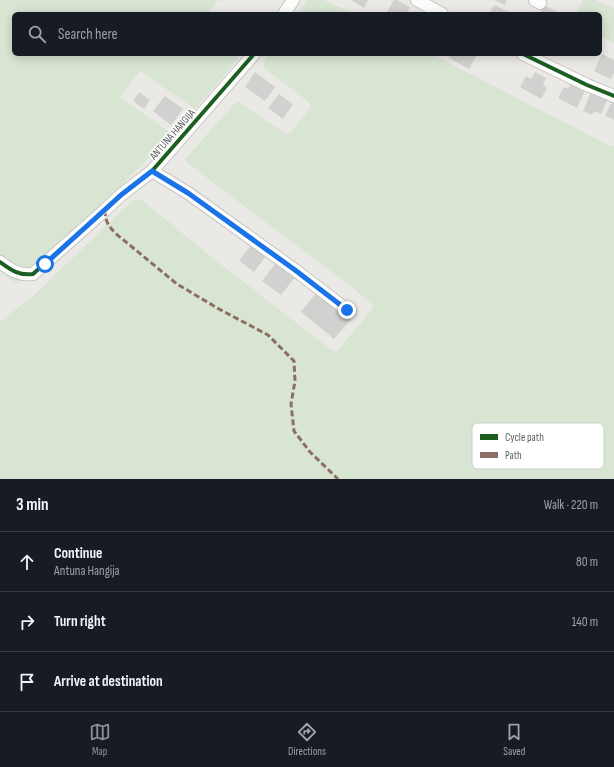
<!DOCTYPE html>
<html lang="en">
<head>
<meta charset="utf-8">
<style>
  :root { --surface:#171b24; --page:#20242c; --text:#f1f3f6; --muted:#9ea1a6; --line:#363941; --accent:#8e9091 }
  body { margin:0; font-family:"Sofia Sans Condensed",sans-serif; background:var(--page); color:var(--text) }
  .stop { position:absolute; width:12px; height:12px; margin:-9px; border:3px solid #1a73e8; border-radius:50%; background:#fff }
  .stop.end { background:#1a73e8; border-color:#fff; box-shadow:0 1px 4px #0008 }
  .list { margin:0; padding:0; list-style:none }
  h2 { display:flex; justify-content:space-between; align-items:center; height:52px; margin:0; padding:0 16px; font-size:17px }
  h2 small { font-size:13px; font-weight:400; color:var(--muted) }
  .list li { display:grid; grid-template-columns:26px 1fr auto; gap:12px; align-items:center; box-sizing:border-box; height:60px; padding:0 16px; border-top:1px solid var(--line) }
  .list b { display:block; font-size:15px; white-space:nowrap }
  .list p { margin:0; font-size:13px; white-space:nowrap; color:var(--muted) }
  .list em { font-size:13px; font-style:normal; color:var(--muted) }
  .icon { flex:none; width:22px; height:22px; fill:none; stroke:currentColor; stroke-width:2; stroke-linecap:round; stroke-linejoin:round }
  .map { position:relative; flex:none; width:614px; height:479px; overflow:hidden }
  .search { position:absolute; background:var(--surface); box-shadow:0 2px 10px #0003; left:12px; right:12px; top:12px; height:44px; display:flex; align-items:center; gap:10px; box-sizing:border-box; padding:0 14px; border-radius:6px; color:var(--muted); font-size:15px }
  .sheet { height:232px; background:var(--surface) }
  nav { display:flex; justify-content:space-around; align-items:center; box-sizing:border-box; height:56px; border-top:1px solid var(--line); background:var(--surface); font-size:11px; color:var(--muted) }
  nav a { display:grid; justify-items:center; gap:2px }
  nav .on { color:var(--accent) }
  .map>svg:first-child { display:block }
  .green { fill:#d8e5d3 }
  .building { fill:#d2d1cf }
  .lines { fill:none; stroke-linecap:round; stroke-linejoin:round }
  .minor-casing { stroke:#c5c6c5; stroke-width:14 }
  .minor { stroke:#fcfcfb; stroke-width:12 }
  .quiet { stroke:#8d6e63; stroke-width:3; stroke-dasharray:6 3; stroke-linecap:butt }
  .cycleway-casing { stroke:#fff; stroke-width:6 }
  .cycleway { stroke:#1b5e20; stroke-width:4 }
  .route { stroke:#1a73e8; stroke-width:5 }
  .labels { text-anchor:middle; stroke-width:3; stroke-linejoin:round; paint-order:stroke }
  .street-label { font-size:11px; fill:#5c6063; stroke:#fff }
  .key { fill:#fff; stroke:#cecfd0; stroke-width:1 }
  .key-label { font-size:11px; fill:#5c6063 }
</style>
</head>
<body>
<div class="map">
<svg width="614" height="479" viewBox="0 0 614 479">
  <rect width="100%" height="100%" fill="#ebe9e6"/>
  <path class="green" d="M 0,0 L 218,0 L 208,14 L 14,14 L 14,54 L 233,54 L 239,58 L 195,109 L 140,71 L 120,97 L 172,134 L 120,187 L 16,284 L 0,271 Z
    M 307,0 L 324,0 L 354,14 L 298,14 Z
    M 583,0 L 595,0 L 614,8 L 614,43 L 600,36 L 600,14 L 576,14 Z
    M 270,54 L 432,54 L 610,146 L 614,146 L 614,479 L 0,479 L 0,322 L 32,297 L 132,201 L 137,199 L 143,201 L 214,259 L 333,351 L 337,351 L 373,308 L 372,304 L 349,285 L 185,161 L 185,159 L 236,102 L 239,102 L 286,134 L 290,133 L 310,108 L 310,103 L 264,68 C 262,63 267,58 270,54 Z"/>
  <path class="building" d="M 351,0 L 368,0 L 364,8 Z
    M 394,0 L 397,0 L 410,7 L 406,14 L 386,14 Z
    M 494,0 L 507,0 L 505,5 Z
    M 494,5 L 514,14 L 489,14 Z
    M 544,5 L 561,14 L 540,14 Z
    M 451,54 L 477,54 L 469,69 L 449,58 Z
    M 602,54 L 614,60 L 614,75 L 613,74 L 611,79 L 594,71 Z
    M 255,72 L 275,87 L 265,101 L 245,87 Z
    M 535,72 L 546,78 L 543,85 L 547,88 L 541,99 L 520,87 L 526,76 L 531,79 Z
    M 572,82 L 586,88 L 577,108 L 558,98 L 564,87 L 568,89 Z
    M 139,92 L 150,100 L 144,109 L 133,101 Z
    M 591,92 L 607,100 L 601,114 L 594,111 L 592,115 L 583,111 Z
    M 279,94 L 293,104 L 283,119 L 268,108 Z
    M 165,96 L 183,109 L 171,125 L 153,111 Z
    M 612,101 L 614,102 L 614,120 L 605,116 Z
    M 251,245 L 266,256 L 254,272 L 239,261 Z
    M 276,263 L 295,277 L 281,295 L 262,281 Z
    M 317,292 L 351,319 L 334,339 L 301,312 Z"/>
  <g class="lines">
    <g class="minor-casing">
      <path id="minor" d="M 417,0 L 442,14
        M 535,0 L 540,3
        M 284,14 L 293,0
        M 523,54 L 587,85 L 614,96
        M 152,171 L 188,193 L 295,270 L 347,310
        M 0,262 C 11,270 19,276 33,274 L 105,210 L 121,195 L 152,171 L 254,54"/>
    </g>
    <use href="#minor" class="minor"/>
    <path class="quiet" d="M 105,210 C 105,221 108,225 115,233 L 177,284 L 219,309 L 268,335 L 294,361 L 295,381 L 291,404 L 294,431 L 310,452 L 338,479"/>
    <g class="cycleway-casing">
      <path id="cycleway" d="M 523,54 L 587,85 L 614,96
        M 152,171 L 188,193 L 295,270 L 347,310
        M 0,262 C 11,270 19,276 33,274 L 105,210 L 121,195 L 152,171 L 254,54"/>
    </g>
    <use href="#cycleway" class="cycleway"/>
  </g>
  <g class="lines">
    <path class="route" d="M 45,264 L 121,195 L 152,171 L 188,193 L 295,270 L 347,310"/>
  </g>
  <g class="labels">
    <g class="street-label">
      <text transform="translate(172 134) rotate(-49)" y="4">ANTUNA HANGIJA</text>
    </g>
  </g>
  <rect x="472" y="423" width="132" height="46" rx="6" class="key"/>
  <rect x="480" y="434" width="18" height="6" fill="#1b5e20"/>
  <rect x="480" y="452" width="18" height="6" fill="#8d6e63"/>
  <g class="key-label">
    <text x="505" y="441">Cycle path</text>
    <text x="505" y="459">Path</text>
  </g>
</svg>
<div class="stop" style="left:45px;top:264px"></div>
<div class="stop end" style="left:347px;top:310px"></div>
<div class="search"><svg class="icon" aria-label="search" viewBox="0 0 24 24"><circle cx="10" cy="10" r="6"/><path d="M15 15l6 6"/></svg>Search here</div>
</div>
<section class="sheet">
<h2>3 min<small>Walk · 220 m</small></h2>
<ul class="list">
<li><svg class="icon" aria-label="ahead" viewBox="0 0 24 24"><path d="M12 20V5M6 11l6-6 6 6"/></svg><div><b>Continue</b><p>Antuna Hangija</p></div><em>80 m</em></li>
<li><svg class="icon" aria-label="right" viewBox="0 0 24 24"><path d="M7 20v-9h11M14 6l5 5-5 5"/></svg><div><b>Turn right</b></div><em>140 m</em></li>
<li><svg class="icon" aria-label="arrive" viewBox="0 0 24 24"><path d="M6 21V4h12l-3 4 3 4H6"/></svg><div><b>Arrive at destination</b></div></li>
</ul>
</section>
<nav>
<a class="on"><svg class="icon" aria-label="map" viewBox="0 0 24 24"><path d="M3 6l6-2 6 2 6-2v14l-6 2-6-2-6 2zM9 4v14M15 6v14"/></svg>Map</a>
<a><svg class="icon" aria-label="directions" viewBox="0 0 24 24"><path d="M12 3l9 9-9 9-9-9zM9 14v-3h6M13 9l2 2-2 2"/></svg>Directions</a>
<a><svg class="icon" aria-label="saved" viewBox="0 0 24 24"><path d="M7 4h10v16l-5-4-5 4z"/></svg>Saved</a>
</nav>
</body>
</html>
